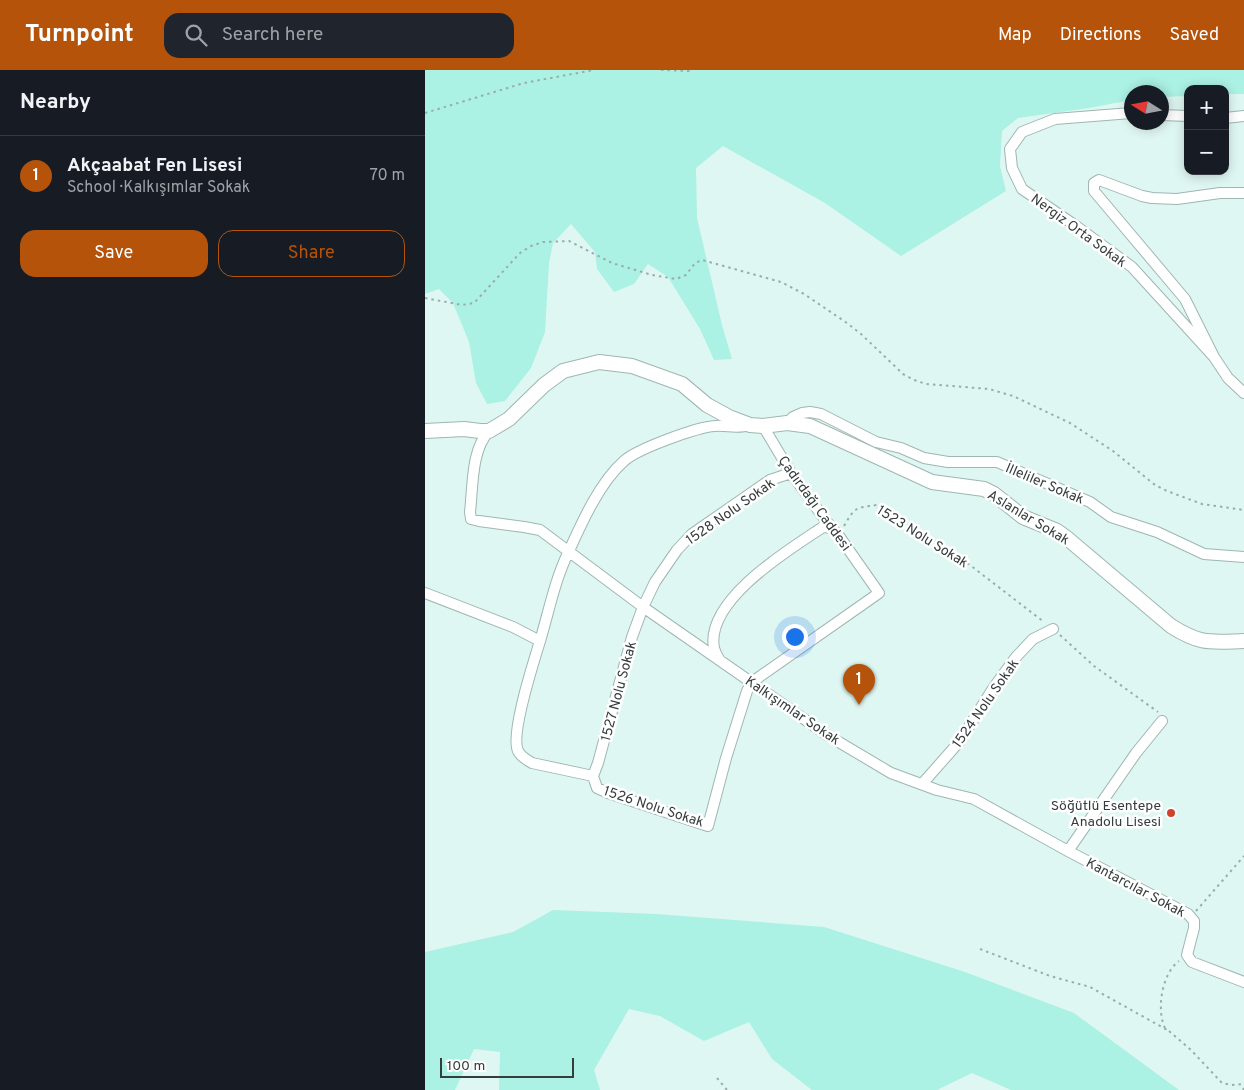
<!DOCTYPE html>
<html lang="en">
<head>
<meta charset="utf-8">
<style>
  :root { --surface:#171b24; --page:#20242c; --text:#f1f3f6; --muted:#9ea1a6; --line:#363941; --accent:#b45309 }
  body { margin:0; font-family:Overpass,sans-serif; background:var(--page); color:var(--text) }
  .controls { position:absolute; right:15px; top:15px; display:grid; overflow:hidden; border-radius:10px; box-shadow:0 2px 12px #0003 }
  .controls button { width:45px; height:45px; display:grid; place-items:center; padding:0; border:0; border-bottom:1px solid var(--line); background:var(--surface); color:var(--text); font:25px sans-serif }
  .compass { position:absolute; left:699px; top:15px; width:45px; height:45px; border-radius:50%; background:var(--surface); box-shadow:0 2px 12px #0003; rotate:281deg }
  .scale { position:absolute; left:15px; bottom:12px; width:134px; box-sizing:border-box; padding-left:5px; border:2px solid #353e3c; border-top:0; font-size:14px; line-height:18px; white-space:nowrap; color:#353e3c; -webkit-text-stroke:4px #fff; paint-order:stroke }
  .you { position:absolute; left:369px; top:566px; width:18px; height:18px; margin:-12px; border:4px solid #fff; border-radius:50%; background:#1a73e8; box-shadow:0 0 0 8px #1a73e833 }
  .badge { display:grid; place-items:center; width:32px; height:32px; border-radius:50%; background:var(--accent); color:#fff; font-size:16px; font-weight:700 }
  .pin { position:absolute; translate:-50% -41px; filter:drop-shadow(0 1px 2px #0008) }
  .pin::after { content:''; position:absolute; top:26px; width:18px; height:15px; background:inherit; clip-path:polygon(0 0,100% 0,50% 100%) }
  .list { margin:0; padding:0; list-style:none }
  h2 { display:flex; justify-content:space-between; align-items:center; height:65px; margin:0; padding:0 20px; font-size:21px }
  h2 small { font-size:16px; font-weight:400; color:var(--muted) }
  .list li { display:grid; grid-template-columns:32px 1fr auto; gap:15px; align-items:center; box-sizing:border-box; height:80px; padding:0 20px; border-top:1px solid var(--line) }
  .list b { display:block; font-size:19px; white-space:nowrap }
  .list p { margin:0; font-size:16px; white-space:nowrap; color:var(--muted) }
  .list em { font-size:16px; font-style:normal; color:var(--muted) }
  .actions { display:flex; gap:10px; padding:15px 20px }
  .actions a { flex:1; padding:11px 0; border:1px solid var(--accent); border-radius:15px; text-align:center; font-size:18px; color:var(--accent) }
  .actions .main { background:var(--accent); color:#fff }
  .icon { flex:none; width:28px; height:28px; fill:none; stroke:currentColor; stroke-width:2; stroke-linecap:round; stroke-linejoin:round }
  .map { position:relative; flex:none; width:819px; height:1020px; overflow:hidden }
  header { display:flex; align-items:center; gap:30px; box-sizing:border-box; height:70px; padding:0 25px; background:var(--accent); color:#fff }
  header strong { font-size:24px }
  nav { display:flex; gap:28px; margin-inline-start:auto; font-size:18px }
  .search { width:350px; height:45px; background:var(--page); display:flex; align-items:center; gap:12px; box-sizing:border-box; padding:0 18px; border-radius:15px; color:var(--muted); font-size:19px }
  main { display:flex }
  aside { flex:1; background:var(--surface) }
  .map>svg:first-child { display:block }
  .green { fill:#abf1e4 }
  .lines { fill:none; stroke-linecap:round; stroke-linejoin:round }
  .street-casing { stroke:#9fb6b1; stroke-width:12 }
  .secondary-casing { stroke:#9fb6b1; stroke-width:16 }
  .path { stroke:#9bada9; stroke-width:2; stroke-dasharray:2.5 4; stroke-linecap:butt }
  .street { stroke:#fff; stroke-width:10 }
  .secondary { stroke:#fff; stroke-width:14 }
  .poi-dot { fill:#ce432b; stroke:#fff; stroke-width:2 }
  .labels { text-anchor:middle; stroke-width:5; stroke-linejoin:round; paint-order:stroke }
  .street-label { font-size:14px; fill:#353e3c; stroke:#fff }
  .poi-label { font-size:14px; fill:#353e3c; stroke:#fff; text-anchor:end }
</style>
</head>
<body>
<header>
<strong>Turnpoint</strong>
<div class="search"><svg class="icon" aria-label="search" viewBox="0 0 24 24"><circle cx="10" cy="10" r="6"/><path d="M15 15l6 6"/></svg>Search here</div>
<nav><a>Map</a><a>Directions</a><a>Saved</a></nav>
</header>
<main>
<aside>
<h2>Nearby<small></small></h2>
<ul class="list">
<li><span class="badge">1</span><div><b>Akçaabat Fen Lisesi</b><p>School · Kalkışımlar Sokak</p></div><em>70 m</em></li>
</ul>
<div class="actions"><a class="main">Save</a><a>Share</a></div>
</aside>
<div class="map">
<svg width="819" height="1020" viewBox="0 0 819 1020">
  <rect width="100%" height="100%" fill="#dff7f2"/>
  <path class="green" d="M 0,0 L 819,0 L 819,24 L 800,24 L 800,19 L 763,19 L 763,26 L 737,27 L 736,22 L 706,22 L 706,30 L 664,38 L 593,48 L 577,61 L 575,96 L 581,121 L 476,186 L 400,133 L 298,76 L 271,98 L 272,148 L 297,255 L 307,289 L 289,290 L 275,259 L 243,207 L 223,194 L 209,214 L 189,222 L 172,199 L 170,182 L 146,154 L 128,173 L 124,193 L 120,262 L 106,298 L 80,331 L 62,334 L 51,313 L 44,272 L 28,233 L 14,219 L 0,224 Z
    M 128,840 L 231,844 L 399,857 L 540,902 L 649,943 L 754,1020 L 586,1020 L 547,1003 L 512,1020 L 387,1020 L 347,989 L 324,952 L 279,971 L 235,946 L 204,939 L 169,1000 L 175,1020 L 74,1020 L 75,982 L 49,979 L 30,1020 L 0,1020 L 0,882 L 88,862 Z"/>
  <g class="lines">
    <g class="street-casing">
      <path id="street" d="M 706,43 L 630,49 L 597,62 L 585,79 L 587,98 L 597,119 L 651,156 L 707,197 L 789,287
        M 736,45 L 763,46
        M 800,48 L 819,46
        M 819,123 L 795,123 L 752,129 L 727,128 L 717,126 L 674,110 L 669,113 L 669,121 L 760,229 L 789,287 L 803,308 L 819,323
        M 362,353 L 368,347 L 377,343 L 385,342 L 396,344 L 451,372 L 476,378 L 499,388 L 523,392 L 572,392 L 665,432 L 686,447 L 732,462 L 779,484 L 819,487
        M 324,355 C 313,359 301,355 290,356 C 272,357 212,379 199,391 C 175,412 157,452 144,481 C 130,509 124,541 115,571 C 109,591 85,664 93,681 C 96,687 102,690 107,693 L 168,706 L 172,718 L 183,723 L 283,756 L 301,688 L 322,621 L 327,612 L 454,523 L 414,466 L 401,451 L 366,403 L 338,356
        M 64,361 C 46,380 48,417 45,442 L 46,449 L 54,451 L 99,457 L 115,460 L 218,537 L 402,665 L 466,703 L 512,720 L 549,729 L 643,781 L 763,844 L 769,851 L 769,858 L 762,885 L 767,892 L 819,912
        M 0,523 L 88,557 L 115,571
        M 294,589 C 292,586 290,582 289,578 C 280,530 365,479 398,457 L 408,458
        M 168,706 L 173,693 L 207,567 L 218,537 L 230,512 L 252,480 L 267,464 L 345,410 L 366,403
        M 497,714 L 535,671 L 569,617 L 591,587 L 608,569 L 628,559
        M 643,781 L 711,683 L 737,651"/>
    </g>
    <g class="secondary-casing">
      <path id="secondary" d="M 0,361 L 39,359 L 55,361 L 64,361 L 84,349 L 119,315 L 138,301 L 174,292 L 207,296 L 257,314 L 282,335 L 304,347 L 325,355 L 338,356 L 362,353 L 385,356 L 507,412 L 559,419 L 569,424 L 598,447 L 632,461 L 643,469 L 746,556 C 776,575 785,572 819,571"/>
    </g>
    <path class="path" d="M 236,0 L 265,1
      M 0,43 L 99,13 L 169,0
      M 0,228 L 37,235 L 49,233 L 95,183 L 106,176 L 118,172 L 144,171 L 187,193 L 227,205 L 251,209 L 261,205 L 270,193 L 277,190 L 356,212 L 379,224 L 422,253 L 436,264 L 478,304 L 489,310 L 501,314 L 564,319 L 588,326 L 645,353 L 688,381 L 730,415 L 742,421 L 777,434 L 819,440
      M 419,456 C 430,437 430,438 452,435 L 528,482 L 619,552
      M 635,565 L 669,596 L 733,642
      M 771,841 L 819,786
      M 555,879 L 625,906 L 665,917 L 744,961
      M 740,958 C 731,940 737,903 754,891
      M 744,961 L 766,980 L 797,1013 L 806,1015 L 819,1014
      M 292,1008 L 302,1020
      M 818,1020 L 819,1018"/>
    <use href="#street" class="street"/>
    <use href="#secondary" class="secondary"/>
  </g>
  <circle class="poi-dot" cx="746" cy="743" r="5"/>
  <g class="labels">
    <g class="street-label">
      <text transform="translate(654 160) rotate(36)" y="5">Nergiz Orta Sokak</text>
      <text transform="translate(620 413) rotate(23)" y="5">İlleliler Sokak</text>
      <text transform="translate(390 433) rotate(54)" y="5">Çadırdağı Caddesi</text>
      <text transform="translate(305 441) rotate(-35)" y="5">1528 Nolu Sokak</text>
      <text transform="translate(604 447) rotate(31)" y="5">Aslanlar Sokak</text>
      <text transform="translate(498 466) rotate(32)" y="5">1523 Nolu Sokak</text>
      <text transform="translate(193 621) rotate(-75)" y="5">1527 Nolu Sokak</text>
      <text transform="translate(560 633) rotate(-55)" y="5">1524 Nolu Sokak</text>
      <text transform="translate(368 640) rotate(34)" y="5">Kalkışımlar Sokak</text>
      <text transform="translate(229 736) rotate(18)" y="5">1526 Nolu Sokak</text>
      <text transform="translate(711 817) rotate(28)" y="5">Kantarcılar Sokak</text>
    </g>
    <g class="poi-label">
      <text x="736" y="740">Söğütlü Esentepe<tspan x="736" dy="16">Anadolu Lisesi</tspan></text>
    </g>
  </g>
</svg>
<div class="controls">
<button>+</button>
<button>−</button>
</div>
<svg class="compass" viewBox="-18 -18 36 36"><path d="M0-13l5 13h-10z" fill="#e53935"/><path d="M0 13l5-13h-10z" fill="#9ea1a6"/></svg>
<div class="scale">100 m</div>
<div class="you"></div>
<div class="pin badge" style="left:434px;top:635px">1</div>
</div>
</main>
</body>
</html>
